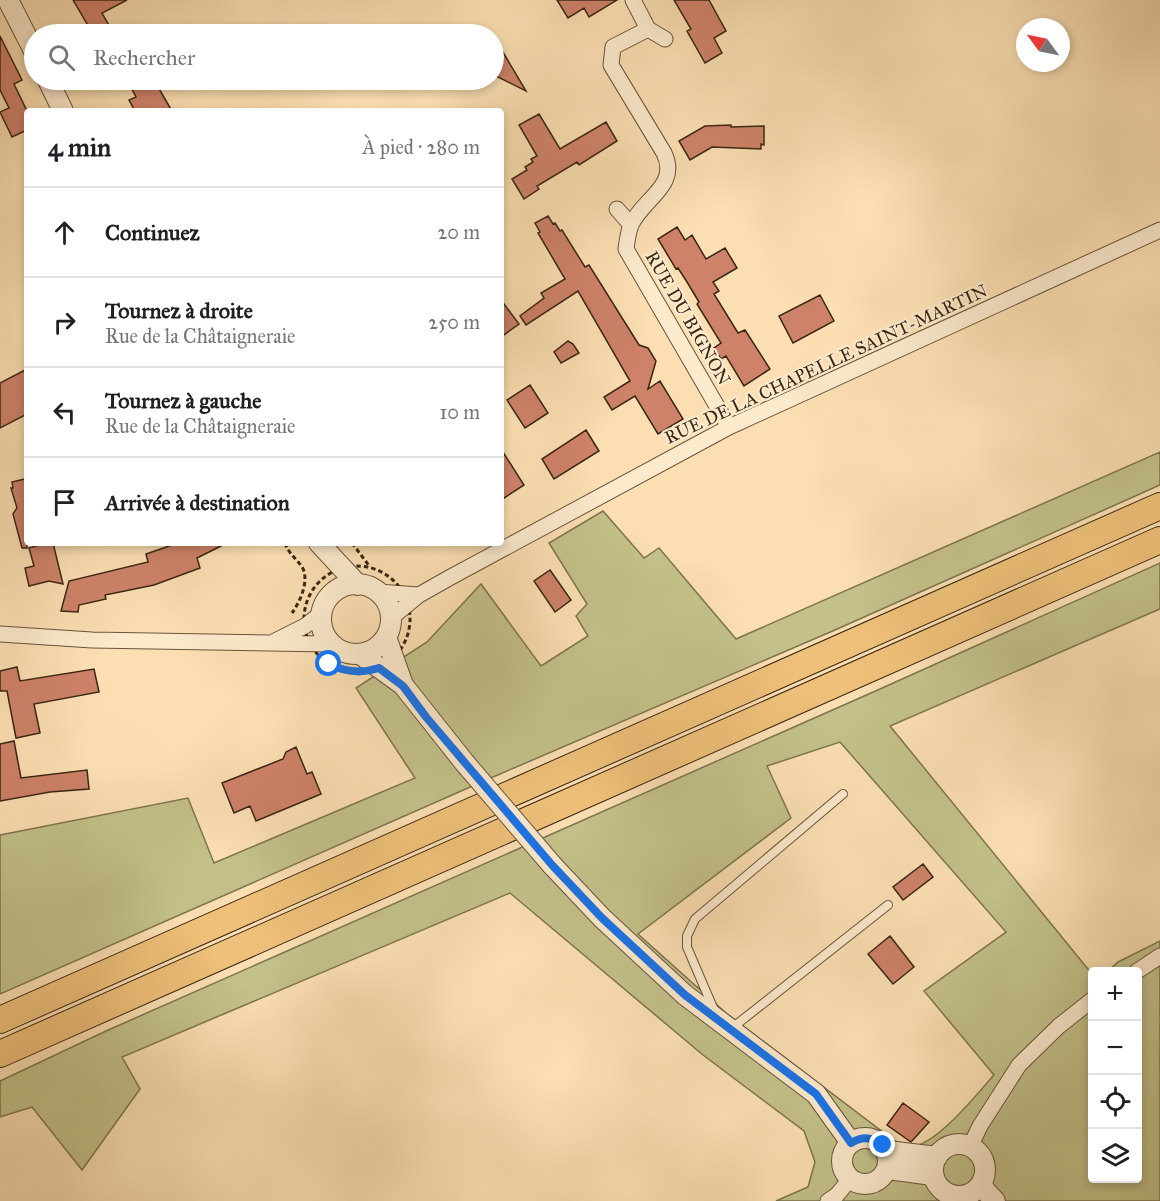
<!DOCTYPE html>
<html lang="fr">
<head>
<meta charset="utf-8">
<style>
  :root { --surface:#fff; --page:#f6f6f6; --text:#202124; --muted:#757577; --line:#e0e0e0 }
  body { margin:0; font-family:"IM FELL Great Primer",serif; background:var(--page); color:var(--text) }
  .controls { position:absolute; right:18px; bottom:18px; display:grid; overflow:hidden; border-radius:6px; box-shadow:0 3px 9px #0003 }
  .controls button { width:54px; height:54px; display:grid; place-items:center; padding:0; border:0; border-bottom:2px solid var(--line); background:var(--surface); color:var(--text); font:30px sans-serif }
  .compass { position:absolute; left:1016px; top:18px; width:54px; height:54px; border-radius:50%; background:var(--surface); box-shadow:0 3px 9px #0003; rotate:303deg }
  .stop { position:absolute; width:18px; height:18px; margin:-14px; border:4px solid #1a73e8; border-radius:50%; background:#fff }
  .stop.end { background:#1a73e8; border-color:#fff; box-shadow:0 2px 6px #0008 }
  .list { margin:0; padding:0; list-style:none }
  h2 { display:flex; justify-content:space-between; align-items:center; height:78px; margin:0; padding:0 24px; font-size:26px }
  h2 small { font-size:20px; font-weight:400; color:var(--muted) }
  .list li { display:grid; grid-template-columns:39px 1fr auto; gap:18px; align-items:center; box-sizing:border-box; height:90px; padding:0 24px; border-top:2px solid var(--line) }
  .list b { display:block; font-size:22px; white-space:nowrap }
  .list p { margin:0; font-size:20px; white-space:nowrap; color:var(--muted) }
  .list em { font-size:20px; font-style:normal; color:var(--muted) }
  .icon { flex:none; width:33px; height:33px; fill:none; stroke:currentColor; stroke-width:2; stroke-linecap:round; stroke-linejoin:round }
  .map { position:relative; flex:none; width:1160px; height:1201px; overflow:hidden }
  .search { position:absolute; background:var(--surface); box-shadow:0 3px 9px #0003; left:24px; top:24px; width:480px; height:66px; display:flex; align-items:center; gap:15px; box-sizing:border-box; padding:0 21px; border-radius:33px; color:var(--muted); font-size:22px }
  .panel { position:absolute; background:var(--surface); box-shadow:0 3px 9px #0003; left:24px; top:108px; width:480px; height:438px; border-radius:6px }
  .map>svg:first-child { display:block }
  .green { fill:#c3c189; stroke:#7e744e; stroke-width:1.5; fill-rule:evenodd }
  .building { fill:#ce8269; stroke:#392613; stroke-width:1.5 }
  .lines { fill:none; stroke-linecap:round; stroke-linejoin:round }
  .service-casing { stroke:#6a543b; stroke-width:10 }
  .minor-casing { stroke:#6a543b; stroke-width:17 }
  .tertiary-casing { stroke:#6a543b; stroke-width:22 }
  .trunk-casing { stroke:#392613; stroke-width:28 }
  .path { stroke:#392613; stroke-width:3; stroke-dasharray:4.5 3; stroke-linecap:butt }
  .service { stroke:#fceacd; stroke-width:8 }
  .minor { stroke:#fceacd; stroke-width:15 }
  .tertiary { stroke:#fceacd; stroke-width:20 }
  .trunk { stroke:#eec079; stroke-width:26 }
  .tertiary-bridge-casing { stroke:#6a543b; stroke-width:22; stroke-linecap:butt }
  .tertiary-bridge { stroke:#fceacd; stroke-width:20 }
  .route { stroke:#1a73e8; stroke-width:8 }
  .labels { text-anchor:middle; stroke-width:4.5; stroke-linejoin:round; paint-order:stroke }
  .street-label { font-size:18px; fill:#392613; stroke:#fceacd }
</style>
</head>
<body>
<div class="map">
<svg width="1160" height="1201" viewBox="0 0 1160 1201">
  <rect width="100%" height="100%" fill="#fbdfb2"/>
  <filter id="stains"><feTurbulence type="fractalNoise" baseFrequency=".00333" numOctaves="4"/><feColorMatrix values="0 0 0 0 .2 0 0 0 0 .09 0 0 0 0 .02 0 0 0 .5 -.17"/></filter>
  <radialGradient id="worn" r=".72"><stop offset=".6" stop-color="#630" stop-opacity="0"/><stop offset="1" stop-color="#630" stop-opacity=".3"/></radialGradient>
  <path class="green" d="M 1160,452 L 1160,485 L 835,630 L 493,777 L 0,994 L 0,835 L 188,798 L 214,863 L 415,778 L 356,688 L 427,642 L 481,584 L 541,666 L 588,636 L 576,616 L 587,604 L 549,543 L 603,511 L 644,558 L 659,548 L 736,639 Z
    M 1160,563 L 1160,609 L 890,726 L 1092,974 L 1092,1178 L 1138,1178 L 1138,972 L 1108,971 L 1118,962 L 1160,941 L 1160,1201 L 776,1201 L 808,1187 L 815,1162 L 804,1131 L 703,1055 L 510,893 L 122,1057 L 140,1089 L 82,1170 L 32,1107 L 0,1117 L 0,1081 L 106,1031 L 880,689 ZM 840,742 L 1006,932 L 924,991 L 994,1075 C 977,1094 938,1143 914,1146 C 910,1146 904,1145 900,1145 L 726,1013 L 638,934 L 791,818 L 767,766 Z"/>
  <path class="building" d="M 73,0 L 127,0 L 102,13 L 114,34 L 93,34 Z
    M 557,0 L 617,0 L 589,17 L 584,8 L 568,18 Z
    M 674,0 L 709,0 L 726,31 L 714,38 L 722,53 L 705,63 L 687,31 L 691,29 Z
    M 0,36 L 22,80 L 14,84 L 27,111 L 27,130 L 12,137 L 0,112 L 9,108 L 0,90 Z
    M 494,37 L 526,91 L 494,75 Z
    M 127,80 L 154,80 L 172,111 L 135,111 L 129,100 L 136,97 Z
    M 539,114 L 560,149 L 606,122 L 617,141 L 579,165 L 577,162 L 537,186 L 539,189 L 524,199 L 512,179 L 527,170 L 525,167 L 533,162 L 531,159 L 537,156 L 519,125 Z
    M 731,125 L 731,127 L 764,126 L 764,145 L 761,144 L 761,149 L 712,147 L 690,160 L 679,141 L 705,126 Z
    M 548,216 L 553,224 L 555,223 L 560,231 L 562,230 L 585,267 L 589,265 L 639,345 L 648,348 L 656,361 L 648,389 L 660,381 L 683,419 L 658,434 L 635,396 L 612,410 L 604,397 L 630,381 L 578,291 L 526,325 L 520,316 L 544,298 L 541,293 L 565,279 L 538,233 L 540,232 L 535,223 Z
    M 677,227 L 685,240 L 692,235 L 706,259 L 725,248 L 737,268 L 713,282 L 719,291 L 714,294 L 738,333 L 745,330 L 770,369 L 744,386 L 726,356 L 721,359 L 714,348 L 721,343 L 697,304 L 699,302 L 687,282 L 678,268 L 676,269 L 658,239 Z
    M 820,295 L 834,321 L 793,343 L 779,316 Z
    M 501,300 L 519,324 L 501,337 Z
    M 568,341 L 573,344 L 579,353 L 561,363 L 554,352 Z
    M 27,369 L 27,414 L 0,428 L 0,383 Z
    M 530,385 L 548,413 L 525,428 L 507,400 Z
    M 586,430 L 599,451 L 554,479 L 542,459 Z
    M 501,449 L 524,485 L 501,500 Z
    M 25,479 L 27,485 L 27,548 L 22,548 L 13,514 L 17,508 L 11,488 L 13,488 L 12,482 Z
    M 47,543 L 53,543 L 63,584 L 49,581 L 29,586 L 25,568 L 34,566 L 29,548 Z
    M 178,543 L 227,543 L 197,558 L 200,568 L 154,585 L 105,595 L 106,599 L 79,605 L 78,612 L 61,611 L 69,581 L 148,562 L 146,554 Z
    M 550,570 L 571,600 L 555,612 L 534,581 Z
    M 17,667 L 20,681 L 94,669 L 99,692 L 34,704 L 40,733 L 16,738 L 7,691 L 0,691 L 0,671 Z
    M 14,741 L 21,778 L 87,770 L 89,789 L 50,792 L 0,801 L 0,744 Z
    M 296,747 L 307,774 L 312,772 L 321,794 L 256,821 L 250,806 L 234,813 L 222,783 L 283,759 L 286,752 Z
    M 923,864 L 933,877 L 903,900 L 893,887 Z
    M 890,936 L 914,967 L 893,984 L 868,954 Z
    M 903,1103 L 929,1122 L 911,1142 L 887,1125 Z"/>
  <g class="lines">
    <g class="service-casing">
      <path id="service" d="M 714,1010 L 687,947 L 687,936 L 695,919 L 843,794
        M 732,1028 L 888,905"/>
    </g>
    <g class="minor-casing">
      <path id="minor" d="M 633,0 L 648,29 L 613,47 L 611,65 L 664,153 C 680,186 642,199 631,225 C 628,232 627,242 626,249 L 729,427
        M 648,29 L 665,39
        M 617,209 L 631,225
        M 378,592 L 419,595
        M 391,618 L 419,595 L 449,578 L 729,427 L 1160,230
        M 0,634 L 92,640 L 331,644
        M 275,641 L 305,626 L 322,613
        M 1136,972 L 1160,956
        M 970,1147 L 980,1126 L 1019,1065 L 1059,1026 L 1092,1000
        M 828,1201 L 837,1195 L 850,1179"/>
    </g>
    <g class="tertiary-casing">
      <path id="tertiary" d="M 8,0 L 34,51
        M 48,80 L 63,111
        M 319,543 L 358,585
        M321 619a35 35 0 1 1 70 0a35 35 0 1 1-70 0Z
        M 386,637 L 403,685
        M 360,654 L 403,685 L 464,762
        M 552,865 L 602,918 L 685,995 L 816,1094 L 851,1143
        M842 1161a23 23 0 1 1 46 0a23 23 0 1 1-46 0Z
        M933 1170a26 26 0 1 1 52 0a26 26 0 1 1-52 0Z
        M 887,1151 L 937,1157
        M 888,1169 L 933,1175
        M 980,1185 L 995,1201"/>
    </g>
    <g class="trunk-casing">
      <path id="trunk" d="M 0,1020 L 1160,506
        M 0,1054 L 1160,540"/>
    </g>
    <path class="path" d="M 285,543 C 288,553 296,558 302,567 C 310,580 300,602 292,613
      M 352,543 L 370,567
      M304 619a53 53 0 1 1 106 0a53 53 0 1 1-106 0Z"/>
    <use href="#service" class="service"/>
    <use href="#minor" class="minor"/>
    <use href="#tertiary" class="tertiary"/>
    <use href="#trunk" class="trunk"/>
    <g class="tertiary-bridge-casing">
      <path id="tertiary-bridge" d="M 464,762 L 552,865"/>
    </g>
    <use href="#tertiary-bridge" class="tertiary-bridge"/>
  </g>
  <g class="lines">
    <path class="route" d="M 329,664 C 345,672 361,674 379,668 L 403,686 L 426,717 L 552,865 L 602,918 L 685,995 L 816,1094 L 851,1143 C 863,1136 872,1137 883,1145"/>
  </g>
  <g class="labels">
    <g class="street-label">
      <text transform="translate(688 318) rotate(60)" y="6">RUE DU BIGNON</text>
      <text transform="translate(826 364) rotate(-25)" y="6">RUE DE LA CHAPELLE SAINT-MARTIN</text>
    </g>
  </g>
  <rect width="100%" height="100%" filter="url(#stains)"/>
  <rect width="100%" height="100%" fill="url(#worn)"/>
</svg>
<div class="controls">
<button>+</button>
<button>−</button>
<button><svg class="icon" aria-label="locate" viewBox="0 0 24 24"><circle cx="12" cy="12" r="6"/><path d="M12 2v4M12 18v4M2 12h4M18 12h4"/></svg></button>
<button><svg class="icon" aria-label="layers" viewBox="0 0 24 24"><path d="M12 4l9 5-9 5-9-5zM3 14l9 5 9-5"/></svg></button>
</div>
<svg class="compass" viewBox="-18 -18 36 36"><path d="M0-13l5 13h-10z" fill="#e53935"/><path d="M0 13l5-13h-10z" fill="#757577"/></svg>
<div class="stop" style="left:329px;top:664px"></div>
<div class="stop end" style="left:883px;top:1145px"></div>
<div class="search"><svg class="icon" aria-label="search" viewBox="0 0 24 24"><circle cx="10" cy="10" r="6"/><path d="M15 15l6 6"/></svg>Rechercher</div>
<section class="panel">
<h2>4 min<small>À pied · 280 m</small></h2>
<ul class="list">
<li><svg class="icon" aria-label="ahead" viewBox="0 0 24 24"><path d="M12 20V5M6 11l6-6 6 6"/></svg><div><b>Continuez</b></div><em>20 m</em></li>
<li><svg class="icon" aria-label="right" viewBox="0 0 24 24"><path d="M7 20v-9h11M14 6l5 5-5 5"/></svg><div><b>Tournez à droite</b><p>Rue de la Châtaigneraie</p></div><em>250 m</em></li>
<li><svg class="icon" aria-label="left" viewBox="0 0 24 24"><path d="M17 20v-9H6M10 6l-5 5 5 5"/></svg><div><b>Tournez à gauche</b><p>Rue de la Châtaigneraie</p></div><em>10 m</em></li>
<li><svg class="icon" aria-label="arrive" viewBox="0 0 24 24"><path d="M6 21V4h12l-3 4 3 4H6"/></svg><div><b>Arrivée à destination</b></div></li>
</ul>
</section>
</div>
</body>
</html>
